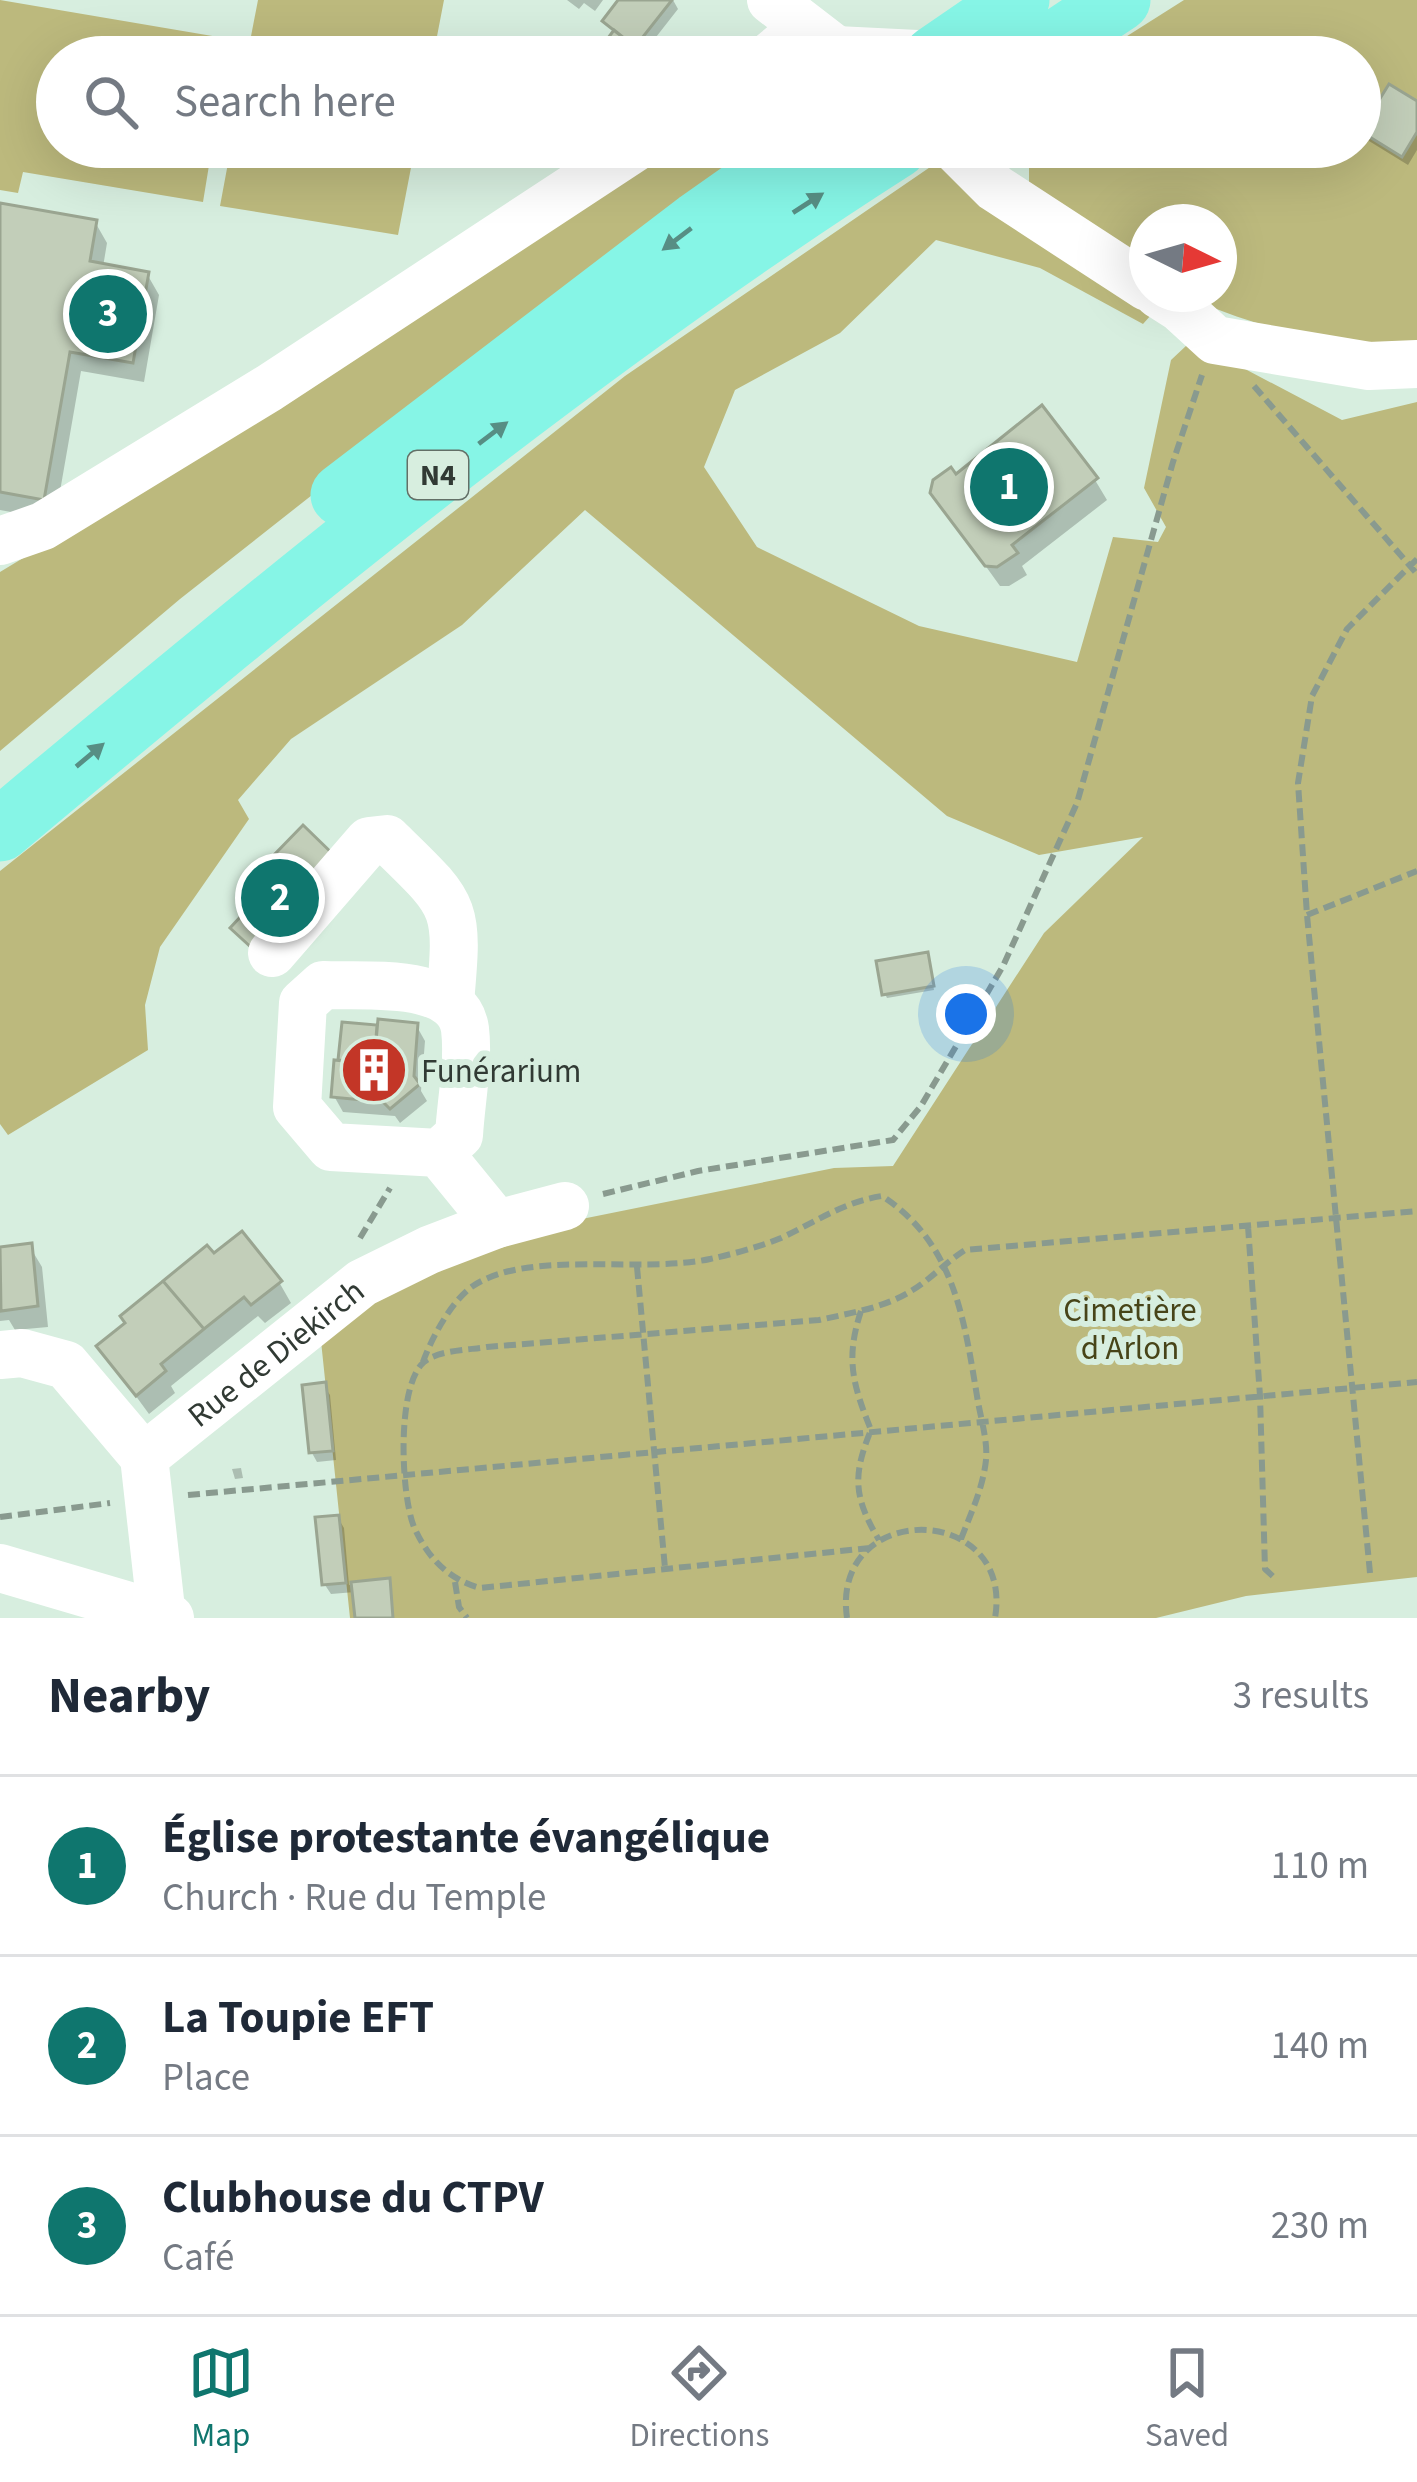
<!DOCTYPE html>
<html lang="en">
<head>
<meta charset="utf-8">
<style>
  :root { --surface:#fff; --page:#f2f2f3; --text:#1f2937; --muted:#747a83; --line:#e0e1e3; --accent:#0f766e }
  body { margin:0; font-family:"Source Sans 3",sans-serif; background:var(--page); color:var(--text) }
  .compass { position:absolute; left:1129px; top:204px; width:108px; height:108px; border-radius:50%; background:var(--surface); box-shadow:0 12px 48px #0002; rotate:95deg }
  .you { position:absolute; left:966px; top:1014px; width:42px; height:42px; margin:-30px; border:9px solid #fff; border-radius:50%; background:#1a73e8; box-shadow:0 0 0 18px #1a73e833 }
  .badge { display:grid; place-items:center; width:78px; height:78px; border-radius:50%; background:var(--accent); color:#fff; font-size:39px; font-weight:700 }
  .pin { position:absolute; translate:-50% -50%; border:6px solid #fff; box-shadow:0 3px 12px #0006 }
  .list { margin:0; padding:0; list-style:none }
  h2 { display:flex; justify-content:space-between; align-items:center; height:156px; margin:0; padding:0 48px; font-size:51px }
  h2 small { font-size:39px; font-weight:400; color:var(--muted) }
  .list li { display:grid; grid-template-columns:78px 1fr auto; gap:36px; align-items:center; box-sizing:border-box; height:180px; padding:0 48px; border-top:3px solid var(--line) }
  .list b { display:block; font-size:45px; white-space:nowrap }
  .list p { margin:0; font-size:39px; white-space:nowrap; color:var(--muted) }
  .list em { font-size:39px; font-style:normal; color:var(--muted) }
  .icon { flex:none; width:66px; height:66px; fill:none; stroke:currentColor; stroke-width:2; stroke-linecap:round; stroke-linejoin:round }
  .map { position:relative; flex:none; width:1417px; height:1618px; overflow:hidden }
  .search { position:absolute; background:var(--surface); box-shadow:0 12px 48px #0002; left:36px; right:36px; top:36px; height:132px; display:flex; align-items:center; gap:30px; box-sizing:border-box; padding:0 42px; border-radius:66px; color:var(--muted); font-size:45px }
  .sheet { height:696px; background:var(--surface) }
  nav { display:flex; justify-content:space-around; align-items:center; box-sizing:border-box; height:168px; border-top:3px solid var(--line); background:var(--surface); font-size:33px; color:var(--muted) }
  nav a { display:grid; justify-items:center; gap:6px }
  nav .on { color:var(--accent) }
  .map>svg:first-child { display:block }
  .green { fill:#bcb97d }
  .shadow { fill:#0003 }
  .building { fill:#c2ceb9; stroke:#9aa591; stroke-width:3 }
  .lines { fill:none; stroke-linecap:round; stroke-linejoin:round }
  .path { stroke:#899a8f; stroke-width:6; stroke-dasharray:12 6; stroke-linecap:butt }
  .minor { stroke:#fff; stroke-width:48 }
  .major { stroke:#86f5e6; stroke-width:63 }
  .oneway { fill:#578e84 }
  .labels { text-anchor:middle; stroke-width:12; stroke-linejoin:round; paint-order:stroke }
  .shield { fill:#d7eedf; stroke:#637067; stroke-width:3 }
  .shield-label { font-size:30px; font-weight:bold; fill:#313a34 }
  .poi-label { font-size:33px; fill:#313a34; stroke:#d7eedf; text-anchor:start }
  .park-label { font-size:33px; fill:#474418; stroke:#d7eedf }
  .street-label { font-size:33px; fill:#313a34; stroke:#d7eedf }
</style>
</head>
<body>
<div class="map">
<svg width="1417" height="1618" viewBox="0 0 1417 1618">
  <rect width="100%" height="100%" fill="#d7eedf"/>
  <path class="green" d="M 0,0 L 230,39 L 227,57 L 57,57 L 57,147 L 212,147 L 203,202 L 23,172 L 18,193 L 0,190 Z
    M 258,0 L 444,0 L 433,57 L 247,57 Z
    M 1184,0 L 1417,0 L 1417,349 C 1339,349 1252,327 1181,294 L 1219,294 L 1219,222 L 1147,222 L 1147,273 L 1029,187 L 1029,147 L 1360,147 L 1360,57 L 1094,57 Z
    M 231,147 L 415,147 L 398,235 L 220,206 Z
    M 671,147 L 754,147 L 180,599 L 0,751 L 0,572 L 366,351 Z
    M 939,161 L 1160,305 L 1143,324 L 1040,268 L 936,240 L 840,333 L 735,390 L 704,467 L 757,547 L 919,626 L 1077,662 L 1113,537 L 1158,542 L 1166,527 L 1144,488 L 1171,360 L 1203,330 L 1211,351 L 1342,420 L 1417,402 L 1417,1577 L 1246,1596 L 1156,1618 L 350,1618 L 321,1341 L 373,1296 L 557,1224 L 834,1168 L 893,1166 L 1044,933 L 1143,837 L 1039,855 L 947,816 L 585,510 L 462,625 L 291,739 L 238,800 L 249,819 L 160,947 L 145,1005 L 148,1050 L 8,1135 L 0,1124 L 0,871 L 625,376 Z"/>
  <path class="shadow" d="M 567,0 L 603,0 L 595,11 L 584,3 L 579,9 Z
    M 622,0 L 673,0 L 678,9 L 642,55 L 637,51 L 632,57 L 597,57 L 615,34 L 606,21 Z
    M 1417,105 L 1417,150 L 1408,165 L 1369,141 L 1363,131 Z
    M 0,206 L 95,222 L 107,243 L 103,267 L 147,274 L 159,295 L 144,382 L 81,371 L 55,520 L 0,510 Z
    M 955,478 L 1095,480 L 1107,500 L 1022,566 L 1027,575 L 1009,586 L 1000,586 L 933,493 Z
    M 929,959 L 934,990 L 887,998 L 885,994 Z
    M 344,1025 L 380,1029 L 416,1025 L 425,1041 L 421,1091 L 427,1101 L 400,1123 L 395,1116 L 343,1112 L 334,1096 Z
    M 30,1247 L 42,1267 L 48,1327 L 15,1330 L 9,1320 L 0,1321 L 0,1250 Z
    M 213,1257 L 279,1282 L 291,1303 L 265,1323 L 258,1316 L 171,1386 L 175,1393 L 149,1414 L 100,1347 Z
    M 324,1386 L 330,1395 L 336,1460 L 317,1462 L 312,1453 Z
    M 241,1468 L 243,1478 L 235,1479 L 232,1469 Z
    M 338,1518 L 344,1528 L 349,1585 L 388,1581 L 393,1618 L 358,1618 L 355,1592 L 331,1594 L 325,1585 Z"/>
  <path class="building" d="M 618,0 L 672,0 L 635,47 L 602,21 Z
    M 614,30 L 635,47 L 627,57 L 594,57 Z
    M 1389,84 L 1417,101 L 1417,132 L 1402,157 L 1360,131 Z
    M 0,203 L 97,220 L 90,261 L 149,272 L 133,363 L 70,352 L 44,500 L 0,492 Z
    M 1042,405 L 1098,478 L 1012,545 L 1018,553 L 997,567 L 985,566 L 930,493 L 933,480 L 951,467 L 956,474 Z
    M 303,825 L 338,859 L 254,950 L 230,928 L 286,868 L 273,856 Z
    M 928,952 L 934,986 L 882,995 L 876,961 Z
    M 378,1019 L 418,1023 L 414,1076 L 420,1084 L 390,1109 L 383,1102 L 331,1097 L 334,1060 L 374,1064 Z
    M 342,1022 L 377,1025 L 374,1064 L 338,1060 Z
    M 242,1231 L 282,1281 L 251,1305 L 244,1297 L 204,1329 L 163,1281 L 207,1245 L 214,1253 Z
    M 32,1243 L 38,1306 L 1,1311 L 0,1247 Z
    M 163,1281 L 204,1329 L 161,1364 L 166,1371 L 136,1396 L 96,1346 L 125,1323 L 120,1316 Z
    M 326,1382 L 333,1451 L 309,1453 L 302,1385 Z
    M 339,1515 L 346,1583 L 322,1585 L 315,1517 Z
    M 390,1578 L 393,1618 L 355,1618 L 351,1582 Z"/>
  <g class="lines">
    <path class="path" d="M 1254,386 L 1417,574
      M 1307,915 L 1417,871
      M 603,1194 L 698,1171 L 893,1140 L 921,1106 L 1003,966 L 1077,803 L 1173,462 L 1202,375
      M 1248,1226 L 1260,1396 L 1265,1569 L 1277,1580
      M 360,1238 L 390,1188
      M 637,1267 L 665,1568
      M 861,1311 C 845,1359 853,1385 871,1430 C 852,1476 854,1498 879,1540
      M 423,1362 C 431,1339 452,1300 473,1286 C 528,1249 641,1274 710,1259 C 733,1254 759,1247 781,1238 C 816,1222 843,1202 882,1196 C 954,1243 964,1318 977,1396 C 980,1416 988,1440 986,1460 C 983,1488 971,1513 961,1539
      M 188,1495 L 1417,1382
      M 0,1517 L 110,1503
      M 870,1548 L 480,1588 C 448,1579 428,1558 414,1527 C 401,1495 396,1386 424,1362 C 438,1350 469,1350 487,1347 L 819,1320 C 850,1313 884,1308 911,1291 C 930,1280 946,1262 965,1250 L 1417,1211
      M 1370,1573 L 1307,915 L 1298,783 L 1312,696 L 1347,629 L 1417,559
      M 455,1582 L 459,1607 L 467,1618
      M 847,1618 C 830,1499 1015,1502 995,1618"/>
    <g class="minor">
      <path d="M 771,0 L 836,50"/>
      <path d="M 769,57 L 805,27"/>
      <path d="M 838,57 L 836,50 L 938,55"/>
      <path d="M 954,147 L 995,188 L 1147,287"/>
      <path d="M 1158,294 L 1180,308 L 1215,340 L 1369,366 L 1417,364"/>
      <path d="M 0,541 L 43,526 L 269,388 L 636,147"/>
      <path d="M 272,953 L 369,841 L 387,839 C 457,907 459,904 450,1002"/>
      <path d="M 439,1153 L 459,1135 C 461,1101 469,1062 465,1029 C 458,976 363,987 323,985 L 303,1003 L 297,1107 L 331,1147 L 439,1153 L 497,1224"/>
      <path d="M 0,1355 L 22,1353 L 66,1365 L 144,1457"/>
      <path d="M 0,1568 L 170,1618"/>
      <path id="s1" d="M 162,1618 L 144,1457 L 362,1283 L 429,1250 L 497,1224 L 565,1206"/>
    </g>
    <path class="major" d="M 935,57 L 1018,0
      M 1033,57 L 1119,0
      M 342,495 L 698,223 L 806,147
      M 0,830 C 288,589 579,349 896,147"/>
  </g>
  <defs><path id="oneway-solid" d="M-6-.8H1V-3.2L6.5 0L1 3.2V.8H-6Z" transform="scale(3)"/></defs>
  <g class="oneway">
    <use href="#oneway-solid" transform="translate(808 203) rotate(-33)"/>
    <use href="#oneway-solid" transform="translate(677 239) rotate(143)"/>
    <use href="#oneway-solid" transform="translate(493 433) rotate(-37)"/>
    <use href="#oneway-solid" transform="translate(90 755) rotate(-40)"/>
  </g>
  <defs>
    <g id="building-disc" transform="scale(3.45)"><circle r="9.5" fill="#c33627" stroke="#d7eedf"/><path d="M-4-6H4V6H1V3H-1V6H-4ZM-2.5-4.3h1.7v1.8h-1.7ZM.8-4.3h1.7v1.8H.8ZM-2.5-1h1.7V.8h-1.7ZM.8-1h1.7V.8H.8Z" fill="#fff"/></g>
  </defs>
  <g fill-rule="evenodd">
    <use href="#building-disc" x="374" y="1070"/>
  </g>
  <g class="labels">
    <rect class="shield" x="408" y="451" width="60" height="48" rx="9"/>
    <g class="shield-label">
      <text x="438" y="485">N4</text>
    </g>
    <g class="poi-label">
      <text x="421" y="1082">Funérarium</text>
    </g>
    <g class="park-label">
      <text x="1130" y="1321">Cimetière<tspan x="1130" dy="38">d'Arlon</tspan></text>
    </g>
    <g class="street-label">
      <text dy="12" stroke="none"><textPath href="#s1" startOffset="330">Rue de Diekirch</textPath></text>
    </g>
  </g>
</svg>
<svg class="compass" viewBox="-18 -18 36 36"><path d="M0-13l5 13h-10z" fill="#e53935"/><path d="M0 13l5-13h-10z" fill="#747a83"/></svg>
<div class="you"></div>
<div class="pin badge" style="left:1009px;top:487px">1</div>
<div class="pin badge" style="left:280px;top:898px">2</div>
<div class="pin badge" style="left:108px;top:314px">3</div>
<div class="search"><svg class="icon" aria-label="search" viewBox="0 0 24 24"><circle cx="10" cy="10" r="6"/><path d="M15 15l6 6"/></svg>Search here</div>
</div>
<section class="sheet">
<h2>Nearby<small>3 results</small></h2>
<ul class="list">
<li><span class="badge">1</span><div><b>Église protestante évangélique</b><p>Church · Rue du Temple</p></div><em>110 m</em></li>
<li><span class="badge">2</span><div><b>La Toupie EFT</b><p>Place</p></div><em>140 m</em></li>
<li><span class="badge">3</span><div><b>Clubhouse du CTPV</b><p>Café</p></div><em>230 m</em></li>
</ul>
</section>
<nav>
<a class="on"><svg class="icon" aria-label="map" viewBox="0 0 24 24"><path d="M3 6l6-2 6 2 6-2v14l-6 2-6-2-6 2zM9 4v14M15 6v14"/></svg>Map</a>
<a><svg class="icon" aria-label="directions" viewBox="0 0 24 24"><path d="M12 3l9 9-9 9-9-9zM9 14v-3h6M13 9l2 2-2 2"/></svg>Directions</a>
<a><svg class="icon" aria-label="saved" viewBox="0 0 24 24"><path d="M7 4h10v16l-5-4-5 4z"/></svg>Saved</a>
</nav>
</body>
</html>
